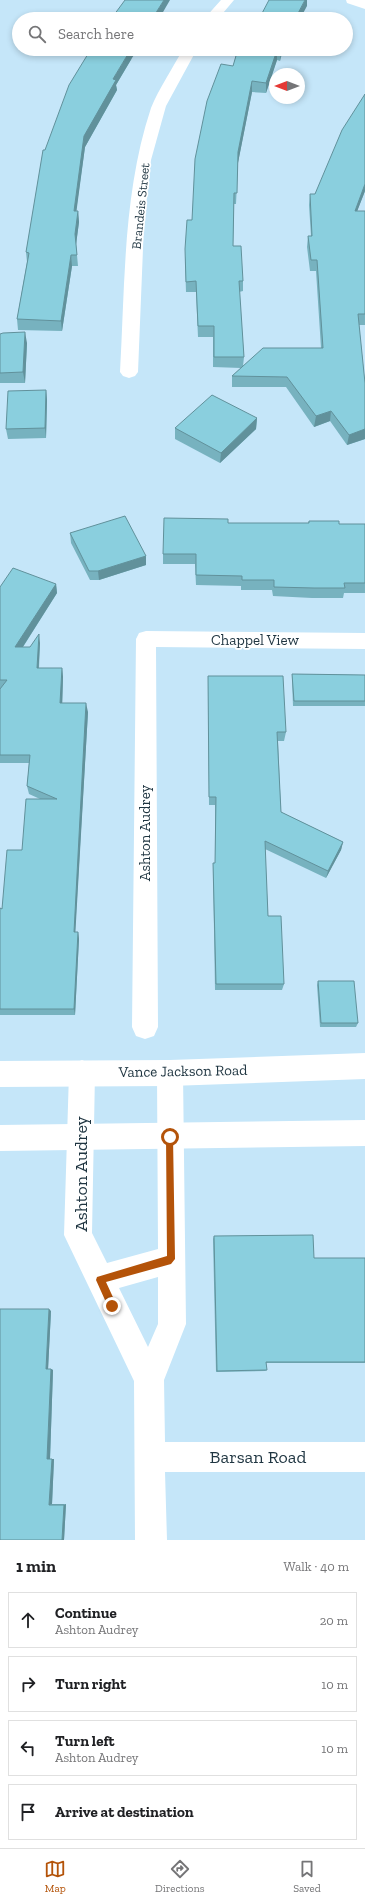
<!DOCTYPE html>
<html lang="en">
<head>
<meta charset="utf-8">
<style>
  :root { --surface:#fff; --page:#f2f2f2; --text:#202124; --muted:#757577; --line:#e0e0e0; --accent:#b45309 }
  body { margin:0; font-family:"Zilla Slab",serif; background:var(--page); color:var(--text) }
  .compass { position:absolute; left:269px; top:68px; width:36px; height:36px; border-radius:50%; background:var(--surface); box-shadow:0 2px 6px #0003; rotate:270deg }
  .stop { position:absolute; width:12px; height:12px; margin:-9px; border:3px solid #b45309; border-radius:50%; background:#fff }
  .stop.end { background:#b45309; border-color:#fff; box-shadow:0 1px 4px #0008 }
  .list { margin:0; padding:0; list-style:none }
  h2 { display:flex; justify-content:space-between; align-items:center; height:52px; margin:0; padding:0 16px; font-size:17px }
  h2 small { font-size:13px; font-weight:400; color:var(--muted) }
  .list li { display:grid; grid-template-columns:26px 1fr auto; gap:12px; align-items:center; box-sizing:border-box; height:56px; margin:0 8px 8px; padding:0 8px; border:1px solid var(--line); border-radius:0px }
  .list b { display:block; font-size:15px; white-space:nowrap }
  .list p { margin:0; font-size:13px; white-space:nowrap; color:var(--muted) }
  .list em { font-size:13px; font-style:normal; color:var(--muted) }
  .icon { flex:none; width:22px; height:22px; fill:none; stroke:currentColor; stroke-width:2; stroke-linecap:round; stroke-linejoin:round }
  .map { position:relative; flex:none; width:365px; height:1540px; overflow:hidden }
  .search { position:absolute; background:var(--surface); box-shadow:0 2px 6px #0003; left:12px; right:12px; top:12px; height:44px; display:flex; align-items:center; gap:10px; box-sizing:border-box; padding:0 14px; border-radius:22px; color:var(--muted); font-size:15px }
  .sheet { height:308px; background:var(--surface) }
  nav { display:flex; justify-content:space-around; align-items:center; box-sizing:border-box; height:56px; border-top:1px solid var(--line); background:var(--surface); font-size:11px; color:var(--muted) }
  nav a { display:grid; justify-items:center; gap:2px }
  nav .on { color:var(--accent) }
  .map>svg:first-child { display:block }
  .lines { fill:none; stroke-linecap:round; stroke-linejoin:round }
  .street { fill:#fff; fill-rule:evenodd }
  .secondary { fill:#fff; fill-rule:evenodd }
  .wall { fill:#77b2bf }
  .shaded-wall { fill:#61919b }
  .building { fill:#8acfde; stroke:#61919b }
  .route { fill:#b45309 }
  .labels { text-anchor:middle; stroke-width:3.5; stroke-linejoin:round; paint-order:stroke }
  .far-street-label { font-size:13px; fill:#1f3541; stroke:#fff }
  .street-label { font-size:15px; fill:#1f3541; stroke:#fff }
  .near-street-label { font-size:18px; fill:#1f3541; stroke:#fff }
</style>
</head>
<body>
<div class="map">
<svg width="365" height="1540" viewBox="0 0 365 1540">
  <rect width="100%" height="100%" fill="#c5e6f9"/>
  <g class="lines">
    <path class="street" d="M 221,0 L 234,0 L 218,19 L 204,19 Z
      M 346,0 L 365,0 L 365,9 L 347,3 Z
      M 183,49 L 197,49 L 166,106 L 151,160 L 144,224 L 138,372 L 135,376 L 129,378 L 123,376 L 120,372 C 125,284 123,192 151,108 C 158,90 174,66 183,49 Z
      M 146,631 L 365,633 L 365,649 L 156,647 L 158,1027 L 154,1036 L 145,1039 L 136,1036 L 132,1027 L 136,639 L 139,633 Z
      M 82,1060 L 91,1064 L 95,1073 L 92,1233 L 107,1263 L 158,1249 L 157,1073 L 161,1064 L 170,1060 L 179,1064 L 183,1073 L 186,1324 L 164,1380 L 165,1442 L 365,1442 L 365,1472 L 165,1472 L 167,1540 L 135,1540 L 134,1381 L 64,1235 L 69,1073 L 73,1064 ZM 158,1277 L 158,1324 L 148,1347 L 119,1288 Z"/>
    <path class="secondary" d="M 365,1053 L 365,1079 L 170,1086 L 0,1087 L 0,1061 L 170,1060 Z
      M 365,1120 L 365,1146 L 0,1151 L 0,1125 Z"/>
  </g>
  <path class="wall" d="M 238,49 L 283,49 L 280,61 L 277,60 L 266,93 L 252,92 L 238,162 L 236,204 L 234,204 L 233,246 L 243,281 L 243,291 L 239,292 L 244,357 L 243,366 L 321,348 L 316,271 L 310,271 L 307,247 L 308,236 L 311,236 L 309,205 L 310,194 L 315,194 L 365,94 L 365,191 L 357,211 L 365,211 L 365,325 L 359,325 L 365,383 L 365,439 L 347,445 L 330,421 L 314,427 L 286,387 L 232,387 L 232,376 L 241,368 L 213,367 L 213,337 L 198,337 L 196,292 L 186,292 L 185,260 L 192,220 L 233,66 Z
    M 132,58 L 116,85 L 117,90 L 85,147 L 76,211 L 78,211 L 79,222 L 76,244 L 78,266 L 72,266 L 62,331 L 18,330 L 17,319 L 27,262 L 26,252 L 45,150 Z
    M 0,334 L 27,343 L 25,383 L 0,383 Z
    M 46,390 L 47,400 L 46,438 L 8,439 L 6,429 Z
    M 257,418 L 256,429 L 220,463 L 175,439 L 175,428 Z
    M 309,521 L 339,524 L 365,524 L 365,593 L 344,593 L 343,598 L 312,598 L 273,596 L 272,590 L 241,590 L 241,586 L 196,585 L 195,564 L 163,564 L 163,554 L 228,523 L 308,523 Z
    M 70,533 L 146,556 L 146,565 L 99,580 L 90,580 L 71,543 Z
    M 56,584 L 57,593 L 23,647 L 30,647 L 40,643 L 39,668 L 62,668 L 63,677 L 62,703 L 88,712 L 75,932 L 78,932 L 79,939 L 75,1015 L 0,1015 L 0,908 L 2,909 L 40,799 L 29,794 L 27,786 L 29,763 L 0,763 L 0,689 L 1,688 L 0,688 L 0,587 Z
    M 292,674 L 365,675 L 365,706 L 293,706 L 292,679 Z
    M 208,676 L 286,732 L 284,741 L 278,741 L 281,812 L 343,842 L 341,850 L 326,878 L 265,849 L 268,916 L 284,984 L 282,990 L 215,990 L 213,871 L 213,863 L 215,863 L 215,805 L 209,805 Z
    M 318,981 L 358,1023 L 356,1027 L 320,1027 L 317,985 Z
    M 214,1236 L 314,1258 L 365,1258 L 365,1363 L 266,1363 L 267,1370 L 265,1371 L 216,1372 L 213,1239 Z
    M 51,1311 L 48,1369 L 51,1369 L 53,1370 L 50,1459 L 54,1459 L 52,1504 L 66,1504 L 64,1540 L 0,1540 Z"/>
  <path class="shaded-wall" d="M 164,0 L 170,0 L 159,19 L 152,19 Z
    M 305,0 L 307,0 L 307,6 L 300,19 L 295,19 Z
    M 131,49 L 138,49 L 132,58 L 116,85 L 117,90 L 85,147 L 75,222 L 74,211 L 84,136 L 113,79 Z
    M 281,49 L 283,49 L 280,61 L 281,50 Z
    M 277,50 L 277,60 L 266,93 L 266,83 Z
    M 252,81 L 252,92 L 238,163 L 238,152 Z
    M 365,184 L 365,191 L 353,222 L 355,211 Z
    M 78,211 L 79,222 L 76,245 L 75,234 Z
    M 71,255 L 72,266 L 62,331 L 61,321 Z
    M 25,332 L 27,343 L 25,383 L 23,372 Z
    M 46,390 L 47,400 L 46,438 L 45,428 Z
    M 331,411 L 330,421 L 314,427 L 316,416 Z
    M 257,418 L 256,429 L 220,463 L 221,453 Z
    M 365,429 L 365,439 L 347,445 L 349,435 Z
    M 146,556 L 146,565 L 99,580 L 98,571 Z
    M 56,584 L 57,593 L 17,656 L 15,647 Z
    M 39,634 L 40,643 L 38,677 L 37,668 Z
    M 62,668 L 63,677 L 62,712 L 60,703 Z
    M 86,703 L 88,712 L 75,939 L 74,932 Z
    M 343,842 L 341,850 L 326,878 L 328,871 Z
    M 78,932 L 79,939 L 75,1015 L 74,1009 Z
    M 49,1309 L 51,1311 L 48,1370 L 46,1369 Z
    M 51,1369 L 53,1370 L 50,1459 L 47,1459 Z
    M 52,1459 L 54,1459 L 52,1504 L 49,1505 Z
    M 66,1504 L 64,1540 L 62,1540 L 64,1505 Z"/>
  <path class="building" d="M 125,0 L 164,0 L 152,19 L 111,19 Z
    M 269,0 L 305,0 L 295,19 L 259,19 Z
    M 249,16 L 259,19 L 248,19 Z
    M 91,49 L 131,49 L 113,79 L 116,80 L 84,136 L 74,211 L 78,211 L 75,234 L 77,255 L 71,255 L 61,321 L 17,319 L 29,253 L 26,252 L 43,150 L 45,150 L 69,85 Z
    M 238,49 L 281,49 L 281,50 L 277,50 L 266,83 L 252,81 L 238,152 L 237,193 L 234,193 L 233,246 L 241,246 L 243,281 L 239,281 L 244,357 L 214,357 L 214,326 L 198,326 L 196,281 L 186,282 L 185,249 L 187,220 L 192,220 L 195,159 L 207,101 L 221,64 L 233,66 Z
    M 365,94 L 365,184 L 355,211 L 365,211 L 365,314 L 358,314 L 365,383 L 365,429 L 349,435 L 331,411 L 316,416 L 287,377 L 232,376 L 263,348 L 323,348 L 317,260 L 311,260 L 308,236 L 312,236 L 310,194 L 315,194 L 342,130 Z
    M 25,332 L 23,372 L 0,373 L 0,334 L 3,333 Z
    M 46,390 L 45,428 L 6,429 L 8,391 Z
    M 212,395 L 257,418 L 221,453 L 175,428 Z
    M 125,516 L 146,556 L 98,571 L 89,571 L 70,533 Z
    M 164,518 L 228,519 L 228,523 L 309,523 L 309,521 L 339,521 L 339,524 L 365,524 L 365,583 L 344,583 L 345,588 L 314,588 L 274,587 L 274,580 L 242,580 L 242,576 L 196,575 L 196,554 L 163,554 Z
    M 13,568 L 56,584 L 15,647 L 30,647 L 39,634 L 37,668 L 62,668 L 60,703 L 86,703 L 74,932 L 78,932 L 74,1009 L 0,1009 L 0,908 L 2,909 L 7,850 L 22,850 L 26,799 L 57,799 L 27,786 L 30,755 L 0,755 L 0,689 L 7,680 L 0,680 L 0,587 Z
    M 292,674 L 365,675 L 365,701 L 294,701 Z
    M 208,676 L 283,676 L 286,732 L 277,732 L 281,812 L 343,842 L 328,871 L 265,841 L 268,916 L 281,916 L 284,984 L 216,984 L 213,863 L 215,863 L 216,797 L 209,797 Z
    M 318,981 L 354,981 L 358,1023 L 321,1023 Z
    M 313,1235 L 314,1258 L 365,1258 L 365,1362 L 266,1362 L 267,1370 L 217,1371 L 214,1236 Z
    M 0,1309 L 49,1309 L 46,1369 L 51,1369 L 47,1459 L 52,1459 L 49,1505 L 64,1505 L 62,1540 L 0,1540 Z"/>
  <path class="route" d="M 170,1133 L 173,1137 L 175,1259 L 171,1264 L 106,1282 L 117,1306 L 112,1310 L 109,1309 L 96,1280 L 97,1277 L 167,1256 L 166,1137 Z"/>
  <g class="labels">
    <g class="far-street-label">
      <text transform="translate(140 206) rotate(-84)" y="5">Brandeis Street</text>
    </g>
    <g class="street-label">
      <text x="255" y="645">Chappel View</text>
      <text transform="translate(145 833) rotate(-90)" y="5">Ashton Audrey</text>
      <text transform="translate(183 1071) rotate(-1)" y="5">Vance Jackson Road</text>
    </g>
    <g class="near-street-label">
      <text transform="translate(81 1174) rotate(-90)" y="6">Ashton Audrey</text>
      <text x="258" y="1463">Barsan Road</text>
    </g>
  </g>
</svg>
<svg class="compass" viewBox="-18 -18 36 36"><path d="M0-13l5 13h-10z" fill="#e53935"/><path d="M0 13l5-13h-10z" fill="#757577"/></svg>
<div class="stop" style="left:170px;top:1137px"></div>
<div class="stop end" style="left:112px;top:1306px"></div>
<div class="search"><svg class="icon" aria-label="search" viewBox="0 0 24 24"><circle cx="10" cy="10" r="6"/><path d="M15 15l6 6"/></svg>Search here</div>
</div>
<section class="sheet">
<h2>1 min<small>Walk · 40 m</small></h2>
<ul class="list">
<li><svg class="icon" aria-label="ahead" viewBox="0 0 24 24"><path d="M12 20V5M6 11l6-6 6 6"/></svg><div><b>Continue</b><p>Ashton Audrey</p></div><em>20 m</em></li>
<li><svg class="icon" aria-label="right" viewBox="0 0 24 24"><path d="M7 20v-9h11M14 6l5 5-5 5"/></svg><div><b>Turn right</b></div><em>10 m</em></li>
<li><svg class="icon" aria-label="left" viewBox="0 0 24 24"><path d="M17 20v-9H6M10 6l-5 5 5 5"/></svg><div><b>Turn left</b><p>Ashton Audrey</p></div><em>10 m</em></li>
<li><svg class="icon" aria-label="arrive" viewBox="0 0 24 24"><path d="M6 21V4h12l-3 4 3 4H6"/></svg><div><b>Arrive at destination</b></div></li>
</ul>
</section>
<nav>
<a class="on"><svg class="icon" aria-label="map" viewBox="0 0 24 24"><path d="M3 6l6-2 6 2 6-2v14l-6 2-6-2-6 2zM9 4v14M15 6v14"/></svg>Map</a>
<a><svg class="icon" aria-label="directions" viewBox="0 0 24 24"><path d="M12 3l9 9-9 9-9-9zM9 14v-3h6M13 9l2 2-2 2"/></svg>Directions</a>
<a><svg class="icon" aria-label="saved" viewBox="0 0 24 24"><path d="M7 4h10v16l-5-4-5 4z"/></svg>Saved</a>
</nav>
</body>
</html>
